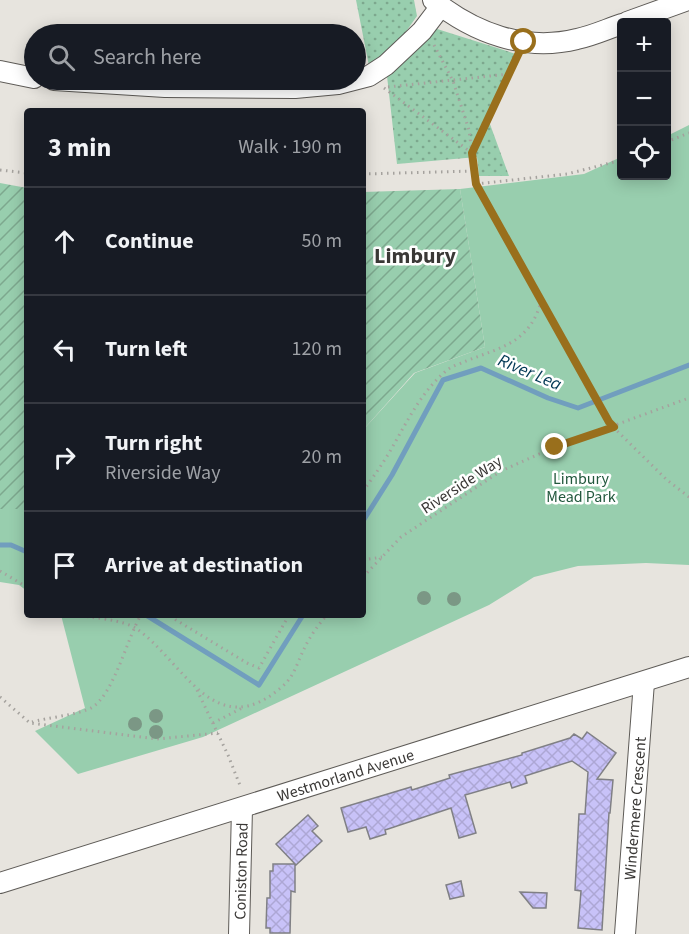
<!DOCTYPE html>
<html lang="en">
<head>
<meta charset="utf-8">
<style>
  :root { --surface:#171b24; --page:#242831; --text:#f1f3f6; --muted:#9ea1a6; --line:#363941 }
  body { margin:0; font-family:"Source Sans 3",sans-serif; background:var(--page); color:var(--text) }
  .controls { position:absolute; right:18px; top:18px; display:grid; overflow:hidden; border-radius:6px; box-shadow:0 3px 15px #0003 }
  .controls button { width:54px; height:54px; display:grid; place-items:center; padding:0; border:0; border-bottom:2px solid var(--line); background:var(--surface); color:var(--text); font:30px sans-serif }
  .stop { position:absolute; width:18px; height:18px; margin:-14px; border:4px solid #996f1c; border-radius:50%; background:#fff }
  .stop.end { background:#996f1c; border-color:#fff; box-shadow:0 2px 6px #0008 }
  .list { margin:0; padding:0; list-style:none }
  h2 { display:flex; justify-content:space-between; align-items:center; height:78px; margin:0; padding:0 24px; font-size:26px }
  h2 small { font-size:20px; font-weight:400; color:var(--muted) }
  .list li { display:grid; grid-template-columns:39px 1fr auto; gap:18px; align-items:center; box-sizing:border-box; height:108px; padding:0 24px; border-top:2px solid var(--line) }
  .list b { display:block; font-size:22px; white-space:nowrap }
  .list p { margin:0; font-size:20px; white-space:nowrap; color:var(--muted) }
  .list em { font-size:20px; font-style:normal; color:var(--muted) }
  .icon { flex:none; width:33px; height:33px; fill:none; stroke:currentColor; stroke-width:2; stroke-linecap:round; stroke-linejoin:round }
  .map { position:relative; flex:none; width:689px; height:934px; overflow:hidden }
  .search { position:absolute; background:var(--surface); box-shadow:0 3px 15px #0003; left:24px; top:24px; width:342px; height:66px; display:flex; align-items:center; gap:15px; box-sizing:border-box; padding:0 21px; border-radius:33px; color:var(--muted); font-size:22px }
  .panel { position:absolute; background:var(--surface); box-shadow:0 3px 15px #0003; left:24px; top:108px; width:342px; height:510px; border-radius:6px }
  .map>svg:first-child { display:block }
  .grass { fill:url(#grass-dots) }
  .park { fill:#98ceae }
  .garden { fill:url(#garden-furrows) }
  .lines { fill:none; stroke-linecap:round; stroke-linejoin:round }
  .stream { stroke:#719ebe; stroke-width:5 }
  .building { fill:url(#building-cross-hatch); stroke:#808085; stroke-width:1.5 }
  .minor-casing { stroke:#5e5b57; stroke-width:22 }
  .path { stroke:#a5a29e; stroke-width:3; stroke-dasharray:1.5 4.5; stroke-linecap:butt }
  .minor { stroke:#fff; stroke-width:20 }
  .tree { fill:#7b9785 }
  .route { stroke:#996f1c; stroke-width:8 }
  .labels { text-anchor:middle; stroke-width:5; stroke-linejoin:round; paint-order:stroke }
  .park-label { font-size:16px; fill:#22583d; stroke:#fff }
  .street-label { font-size:16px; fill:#3a3836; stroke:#fff }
  .water-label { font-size:18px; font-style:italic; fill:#003754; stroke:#fff }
  .district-label { font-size:22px; font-weight:bold; fill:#3a3836; stroke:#fff }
</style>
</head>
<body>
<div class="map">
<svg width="689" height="934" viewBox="0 0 689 934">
  <defs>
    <pattern id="grass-dots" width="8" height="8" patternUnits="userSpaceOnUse" patternTransform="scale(1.5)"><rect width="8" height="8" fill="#98ceae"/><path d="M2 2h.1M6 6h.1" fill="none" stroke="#7da88e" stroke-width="1.8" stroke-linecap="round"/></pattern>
    <pattern id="garden-furrows" width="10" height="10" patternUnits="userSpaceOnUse" patternTransform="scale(1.5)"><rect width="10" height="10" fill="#98ceae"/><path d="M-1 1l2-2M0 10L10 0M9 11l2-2" fill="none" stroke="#7da88e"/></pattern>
    <pattern id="building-cross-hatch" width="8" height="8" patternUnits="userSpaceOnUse" patternTransform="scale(1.5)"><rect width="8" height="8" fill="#c8c2f8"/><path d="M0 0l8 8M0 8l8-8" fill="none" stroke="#ada7d5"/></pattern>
  </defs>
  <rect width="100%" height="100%" fill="#e7e4de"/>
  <path class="grass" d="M 356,0 L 414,0 L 417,16 L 395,47 L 369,66 Z
    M 434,28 L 516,54 L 487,116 L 509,176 L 479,176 L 477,157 L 397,164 L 387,76 Z"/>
  <path class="park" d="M 689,125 L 689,565 L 646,563 L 578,566 L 534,577 L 489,605 L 203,737 L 78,774 L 35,731 L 85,708 L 61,615 L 363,615 L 363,430 L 415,373 L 485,347 L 460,189 L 584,174 L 621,157 L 622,176 L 666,176 L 667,136 Z
    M 0,509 L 27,509 L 27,591 L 19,585 L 0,582 Z"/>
  <path class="garden" d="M 0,183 L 27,188 L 27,509 L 0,509 Z
    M 460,189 L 485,347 L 414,373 L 363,430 L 363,192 Z"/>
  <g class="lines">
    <path class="stream" d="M 363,521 L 392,475 L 443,380 L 481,368 L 548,398 L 578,408 L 689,365
      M 0,545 L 11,545 L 27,552
      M 146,615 L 259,685 L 303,615"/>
  </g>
  <path class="building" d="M 587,732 L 616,753 L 597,779 L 613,780 L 610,813 L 609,813 L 602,930 L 578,928 L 581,891 L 575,890 L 579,814 L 585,814 L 588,772 L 572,761 L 525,776 L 527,783 L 512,788 L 510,782 L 465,795 L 476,833 L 459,838 L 451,808 L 385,830 L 386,834 L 370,839 L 366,827 L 348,832 L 341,808 L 411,787 L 412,790 L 450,778 L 449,775 L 522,755 L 522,753 L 570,738 L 574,734 L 582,739 Z
    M 308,815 L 318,826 L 312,831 L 322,841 L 296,865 L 276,844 Z
    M 273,864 L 295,864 L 295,892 L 291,891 L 290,933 L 270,933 L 270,928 L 266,928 L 267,898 L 270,898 L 270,871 L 273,871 Z
    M 461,881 L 464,896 L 450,899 L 446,885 Z
    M 520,892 L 547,893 L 546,908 L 533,908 Z"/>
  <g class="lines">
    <g class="minor-casing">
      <g id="minor">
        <path d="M 433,0 C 474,33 525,52 577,39 C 592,36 607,29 622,24"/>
        <path d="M 627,22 L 688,0"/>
        <path d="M 0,71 L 34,78"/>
        <path d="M 54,80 L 165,87 L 295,88 L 338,84 L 369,76 L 386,65 L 422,31 L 441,6"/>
        <path id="s1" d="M 0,883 L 689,667"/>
        <path id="s2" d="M 239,934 L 242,808"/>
        <path id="s3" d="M 625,934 L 644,682"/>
      </g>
    </g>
    <path class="path" d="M 434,45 L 453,81 L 469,130 L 476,184 L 608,422 L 667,480 L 689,497
      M 388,87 L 509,74
      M 384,88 L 472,153 L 517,57
      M 666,142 L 689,133
      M 0,170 L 27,173
      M 363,174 L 474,171
      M 476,184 L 567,174 L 622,160
      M 363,491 C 372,479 381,466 389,453 C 406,424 420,393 446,371 C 451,366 460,364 466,361 C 502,347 529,343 541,302
      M 363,560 L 382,557
      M 0,571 L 27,587
      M 363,577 L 401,537 L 501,471 L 555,447 L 689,398
      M 75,615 C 89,617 125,620 137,629 C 184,662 215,747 284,685 C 294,676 298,661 304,649 C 309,638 318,625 327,615
      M 171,615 L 176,620 L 247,663 L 259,668 L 289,615
      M 197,690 L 228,755 L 241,788
      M 0,697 L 30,723 L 157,739 L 218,733
      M 32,722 C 46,718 81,714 91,708 C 114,695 127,638 141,615
      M 213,723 L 244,707"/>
    <use href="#minor" class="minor"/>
  </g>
  <g class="tree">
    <circle cx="424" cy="598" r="7"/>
    <circle cx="454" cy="599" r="7"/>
    <circle cx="156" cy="716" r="7"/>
    <circle cx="135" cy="724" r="7"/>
    <circle cx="156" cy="732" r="7"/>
  </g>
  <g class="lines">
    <path class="route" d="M 524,42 L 472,153 L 476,184 L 609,422 L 614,427 L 555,447"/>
  </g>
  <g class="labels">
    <g class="park-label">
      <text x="581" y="484">Limbury<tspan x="581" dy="18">Mead Park</tspan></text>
    </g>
    <g class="street-label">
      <text transform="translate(461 484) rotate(-33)" y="6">Riverside Way</text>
      <text dy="6" stroke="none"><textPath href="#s1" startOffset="362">Westmorland Avenue</textPath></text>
      <text dy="6" stroke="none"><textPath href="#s3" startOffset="126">Windermere Crescent</textPath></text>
      <text dy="6" stroke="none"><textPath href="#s2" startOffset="63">Coniston Road</textPath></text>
    </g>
    <g class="water-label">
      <text transform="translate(530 372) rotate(23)" y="6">River Lea</text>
    </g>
    <g class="district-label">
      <text x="415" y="263">Limbury</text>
    </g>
  </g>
</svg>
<div class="controls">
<button>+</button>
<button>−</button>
<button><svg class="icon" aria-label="locate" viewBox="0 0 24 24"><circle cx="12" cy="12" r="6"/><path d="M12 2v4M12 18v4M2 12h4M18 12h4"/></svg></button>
</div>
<div class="stop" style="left:524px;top:42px"></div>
<div class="stop end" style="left:555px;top:447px"></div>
<div class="search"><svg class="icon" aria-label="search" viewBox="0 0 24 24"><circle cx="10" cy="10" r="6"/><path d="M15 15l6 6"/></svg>Search here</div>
<section class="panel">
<h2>3 min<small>Walk · 190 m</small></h2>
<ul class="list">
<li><svg class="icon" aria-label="ahead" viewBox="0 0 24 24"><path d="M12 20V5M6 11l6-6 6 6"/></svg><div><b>Continue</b></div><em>50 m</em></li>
<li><svg class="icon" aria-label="left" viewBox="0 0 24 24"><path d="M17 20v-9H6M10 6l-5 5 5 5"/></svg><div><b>Turn left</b></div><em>120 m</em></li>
<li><svg class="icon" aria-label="right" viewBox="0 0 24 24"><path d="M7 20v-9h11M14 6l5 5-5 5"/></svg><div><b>Turn right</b><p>Riverside Way</p></div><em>20 m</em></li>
<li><svg class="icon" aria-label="arrive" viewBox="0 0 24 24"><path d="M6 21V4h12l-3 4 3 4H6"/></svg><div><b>Arrive at destination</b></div></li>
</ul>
</section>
</div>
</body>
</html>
